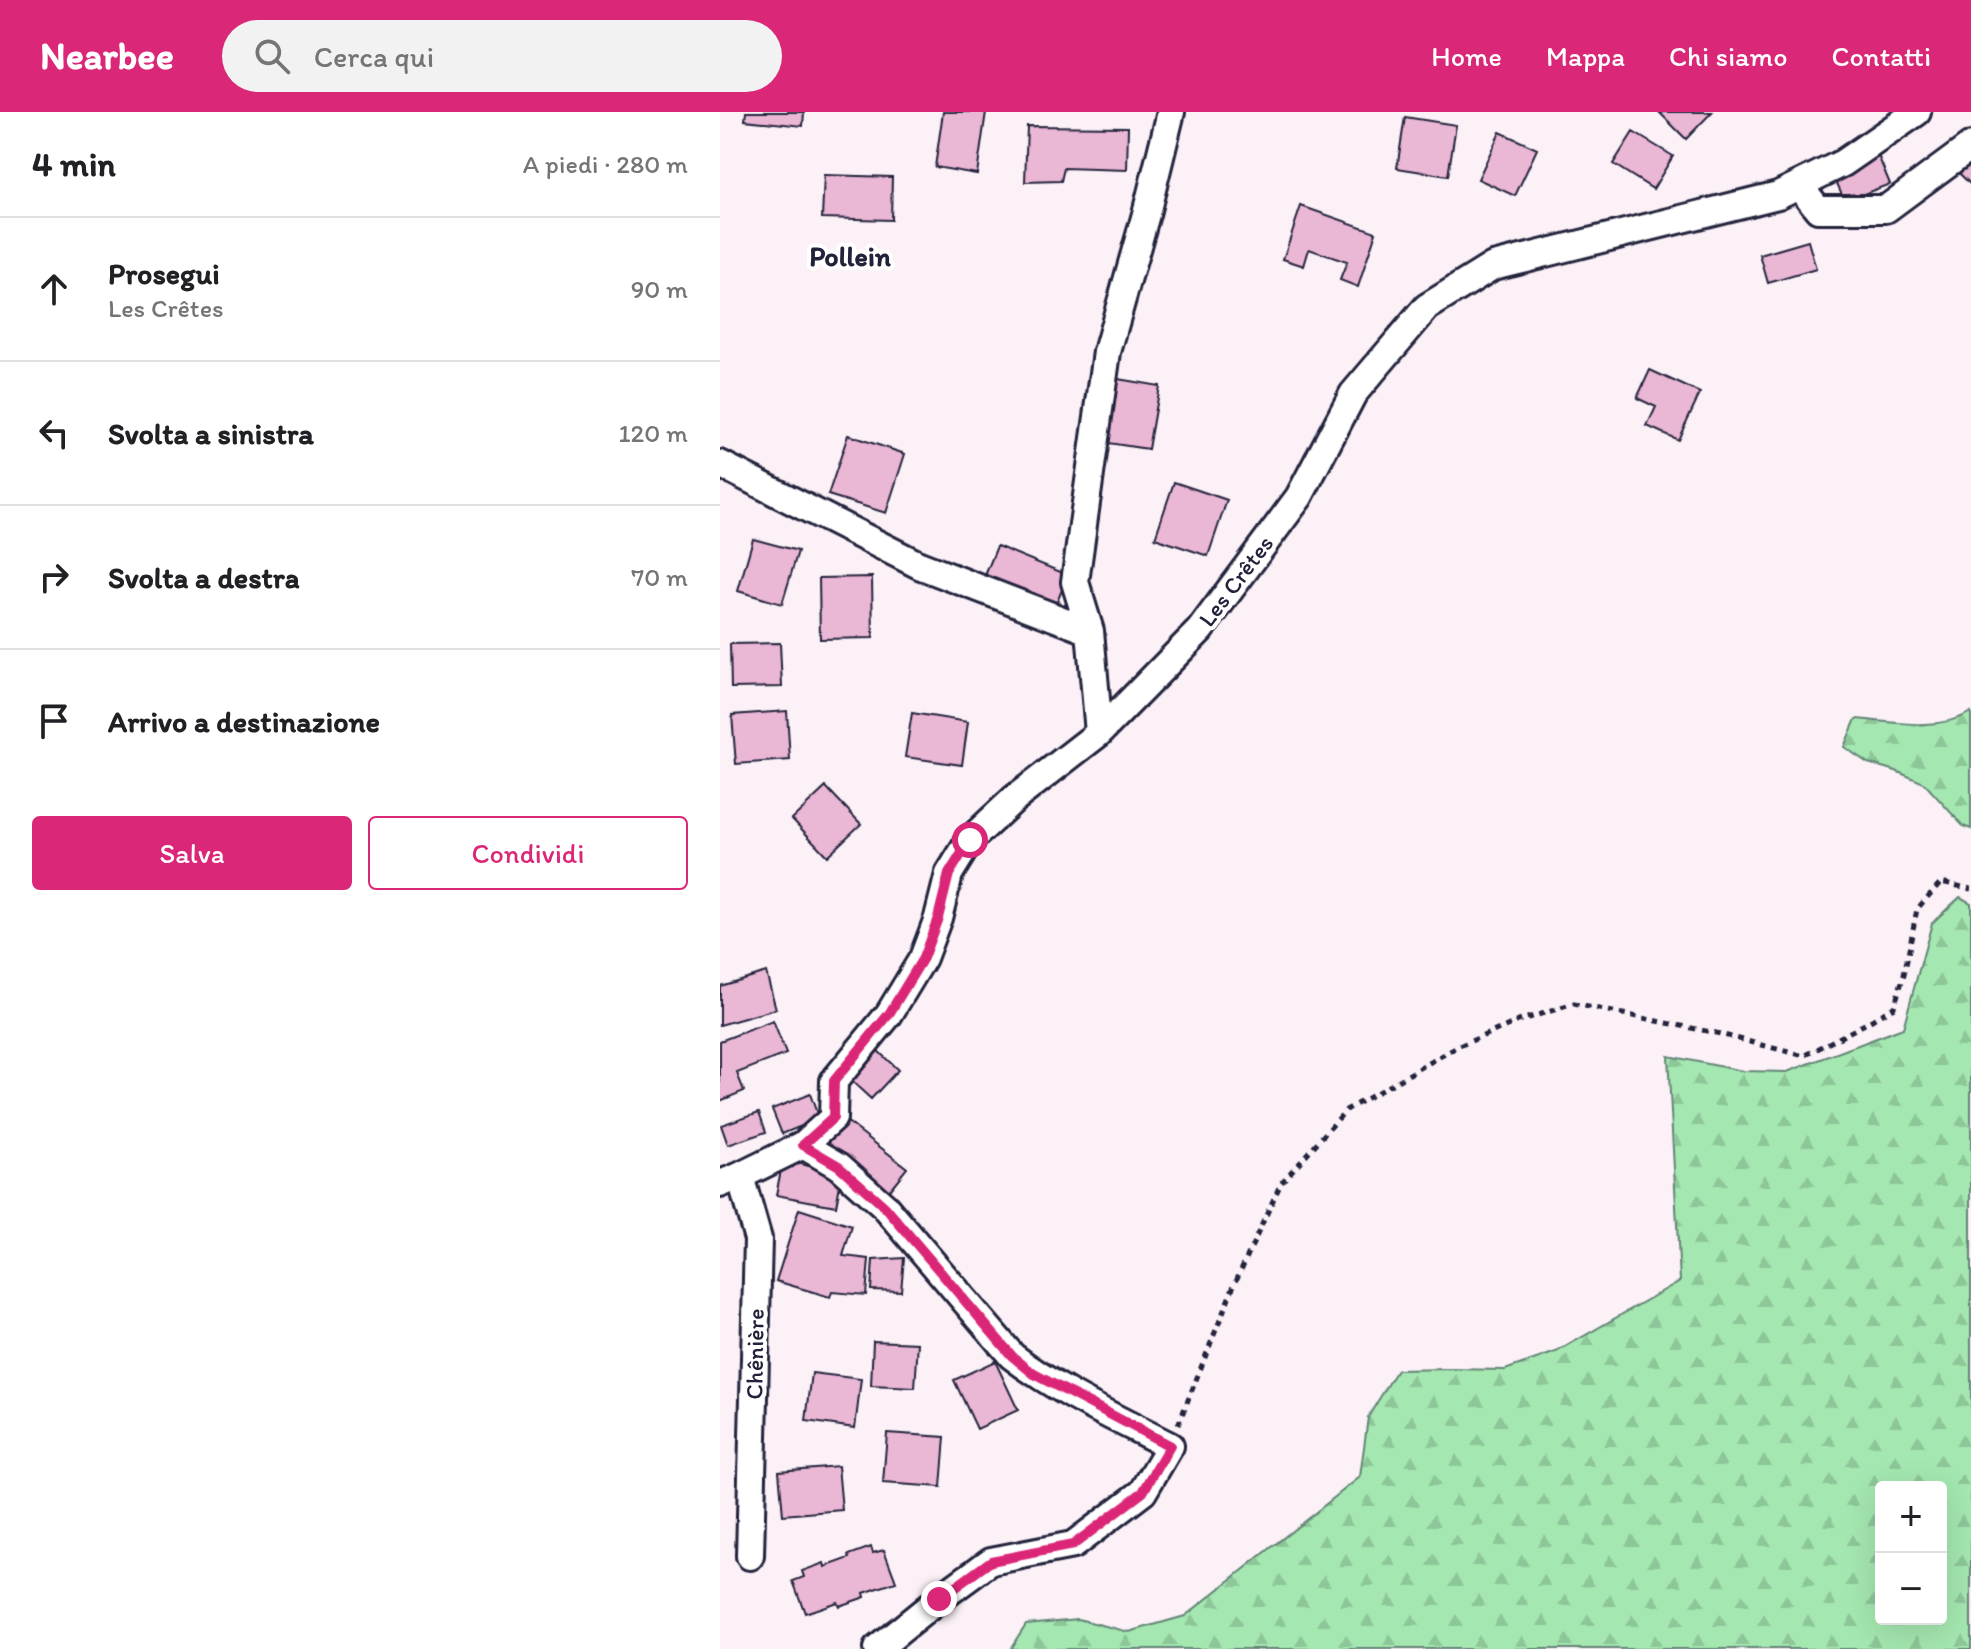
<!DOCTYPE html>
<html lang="it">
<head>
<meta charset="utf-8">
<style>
  :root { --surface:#fff; --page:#f2f2f2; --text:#202124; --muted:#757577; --line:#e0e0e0; --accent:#db2777 }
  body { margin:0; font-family:Itim,sans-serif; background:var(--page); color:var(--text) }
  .controls { position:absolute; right:24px; bottom:24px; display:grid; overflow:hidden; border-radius:8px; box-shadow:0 8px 32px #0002 }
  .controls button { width:72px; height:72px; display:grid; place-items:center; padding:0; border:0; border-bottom:2px solid var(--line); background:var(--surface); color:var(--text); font:40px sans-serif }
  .stop { position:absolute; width:24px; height:24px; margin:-18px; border:6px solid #db2777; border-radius:50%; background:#fff }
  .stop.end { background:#db2777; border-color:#fff; box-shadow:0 2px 8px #0008 }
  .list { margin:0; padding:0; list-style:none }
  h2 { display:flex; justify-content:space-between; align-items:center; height:104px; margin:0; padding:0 32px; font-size:34px }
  h2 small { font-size:26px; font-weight:400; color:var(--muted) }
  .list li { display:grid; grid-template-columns:52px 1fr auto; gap:24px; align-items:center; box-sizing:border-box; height:144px; padding:0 32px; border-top:2px solid var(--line) }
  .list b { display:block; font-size:30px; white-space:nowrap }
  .list p { margin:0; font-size:26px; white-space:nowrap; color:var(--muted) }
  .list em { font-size:26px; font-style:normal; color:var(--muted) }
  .actions { display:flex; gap:16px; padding:24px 32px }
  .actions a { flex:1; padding:18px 0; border:2px solid var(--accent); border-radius:8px; text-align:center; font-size:28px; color:var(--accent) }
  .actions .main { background:var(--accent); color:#fff }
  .icon { flex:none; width:44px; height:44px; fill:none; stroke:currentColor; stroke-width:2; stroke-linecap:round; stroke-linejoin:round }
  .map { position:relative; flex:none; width:1251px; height:1537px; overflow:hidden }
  header { display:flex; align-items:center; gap:48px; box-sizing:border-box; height:112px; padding:0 40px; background:var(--accent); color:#fff }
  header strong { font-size:38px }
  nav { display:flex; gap:44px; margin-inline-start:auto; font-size:28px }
  .search { width:560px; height:72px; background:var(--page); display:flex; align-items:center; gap:20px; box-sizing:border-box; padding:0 28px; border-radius:44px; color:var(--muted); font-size:30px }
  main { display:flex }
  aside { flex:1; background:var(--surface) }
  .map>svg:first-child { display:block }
  .forest { fill:url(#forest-firs); stroke:#638476; stroke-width:2; fill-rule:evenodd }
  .building { fill:#eab7d5; stroke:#22223b; stroke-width:2 }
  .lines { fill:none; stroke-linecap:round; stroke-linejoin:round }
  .minor-casing { stroke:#22223b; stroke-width:32 }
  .path { stroke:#22223b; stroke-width:5; stroke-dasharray:6 6; stroke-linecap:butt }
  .minor { stroke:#fff; stroke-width:26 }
  .route { stroke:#db2777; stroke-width:10 }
  .labels { text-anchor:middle; stroke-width:8; stroke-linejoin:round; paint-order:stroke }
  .street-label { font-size:24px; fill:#22223b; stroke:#fff }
  .quarter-label { font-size:28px; font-weight:bold; fill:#22223b; stroke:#fff }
</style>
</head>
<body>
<header>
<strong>Nearbee</strong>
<div class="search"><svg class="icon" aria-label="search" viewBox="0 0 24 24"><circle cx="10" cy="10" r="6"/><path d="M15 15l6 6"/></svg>Cerca qui</div>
<nav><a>Home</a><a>Mappa</a><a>Chi siamo</a><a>Contatti</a></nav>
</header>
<main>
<aside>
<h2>4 min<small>A piedi · 280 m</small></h2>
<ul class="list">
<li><svg class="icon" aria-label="ahead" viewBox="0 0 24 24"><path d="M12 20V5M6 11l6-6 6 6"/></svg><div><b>Prosegui</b><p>Les Crêtes</p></div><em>90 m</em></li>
<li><svg class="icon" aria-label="left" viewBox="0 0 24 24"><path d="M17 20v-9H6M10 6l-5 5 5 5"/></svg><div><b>Svolta a sinistra</b></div><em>120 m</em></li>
<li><svg class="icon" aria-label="right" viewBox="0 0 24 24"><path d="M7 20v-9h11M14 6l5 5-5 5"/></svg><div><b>Svolta a destra</b></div><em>70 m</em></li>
<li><svg class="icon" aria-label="arrive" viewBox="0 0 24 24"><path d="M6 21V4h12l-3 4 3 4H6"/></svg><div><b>Arrivo a destinazione</b></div></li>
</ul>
<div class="actions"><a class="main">Salva</a><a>Condividi</a></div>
</aside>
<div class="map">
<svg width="1251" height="1537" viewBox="0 0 1251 1537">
  <defs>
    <pattern id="forest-firs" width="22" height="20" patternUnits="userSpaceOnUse" patternTransform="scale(2)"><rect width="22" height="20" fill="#a4e7b0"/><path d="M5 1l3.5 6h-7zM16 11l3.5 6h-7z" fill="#8dc698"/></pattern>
  </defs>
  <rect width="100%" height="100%" fill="#fbf1f7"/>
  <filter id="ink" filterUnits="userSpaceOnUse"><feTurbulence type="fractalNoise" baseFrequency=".0125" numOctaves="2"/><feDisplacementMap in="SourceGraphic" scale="16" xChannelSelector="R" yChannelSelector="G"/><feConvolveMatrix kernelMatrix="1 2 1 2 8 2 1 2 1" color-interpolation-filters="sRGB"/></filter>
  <g filter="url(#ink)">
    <path class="forest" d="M 1251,600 L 1251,717 L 1243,714 L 1204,671 L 1176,659 L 1148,651 L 1124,635 L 1136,607 C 1173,610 1218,620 1251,600 Z
      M 1240,785 L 1251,791 L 1251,1537 L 290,1537 L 306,1512 L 358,1507 L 409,1520 L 465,1504 L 640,1365 L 648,1305 L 677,1258 L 731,1257 L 785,1258 L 836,1240 L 960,1169 L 948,944 L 1023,959 L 1067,960 L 1183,916 L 1212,811 ZM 1221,1375 L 1221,1507 L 1161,1507 L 1161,1375 Z"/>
    <path class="building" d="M 26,0 L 84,0 L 83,14 L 25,8 Z
      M 223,0 L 266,0 L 257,62 L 215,55 Z
      M 939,0 L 992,0 L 966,27 Z
      M 685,5 L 736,13 L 728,64 L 677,56 Z
      M 307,14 L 408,15 L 407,58 L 344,56 L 341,69 L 305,70 Z
      M 780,20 L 817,37 L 795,84 L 758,67 Z
      M 913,20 L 953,44 L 933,77 L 893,52 Z
      M 1157,41 L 1170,72 L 1125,89 L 1115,67 Z
      M 1251,51 L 1251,73 L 1239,61 Z
      M 104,63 L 172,65 L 171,108 L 102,106 Z
      M 581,94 L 656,120 L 638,175 L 620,168 L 627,150 L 589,137 L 584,154 L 563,147 Z
      M 1088,129 L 1096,157 L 1048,171 L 1040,143 Z
      M 930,258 L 980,281 L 958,328 L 927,314 L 936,295 L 917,286 Z
      M 398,267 L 439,274 L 428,337 L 388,331 Z
      M 128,323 L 185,342 L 166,401 L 108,383 Z
      M 454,370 L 507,388 L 488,444 L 435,426 Z
      M 33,427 L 78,439 L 62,492 L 18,479 Z
      M 277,434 L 348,463 L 335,495 L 264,466 Z
      M 152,465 L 153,526 L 100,527 L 99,466 Z
      M 60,531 L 62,575 L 11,576 L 10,532 Z
      M 67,599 L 70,648 L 16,652 L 12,603 Z
      M 192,601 L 248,610 L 242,653 L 185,645 Z
      M 106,675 L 141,712 L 107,744 L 72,707 Z
      M 46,860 L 56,897 L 0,913 L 0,874 Z
      M 53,909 L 66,942 L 17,961 L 24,979 L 0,989 L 0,929 Z
      M 154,935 L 178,958 L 151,987 L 126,964 Z
      M 90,982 L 99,1007 L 62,1022 L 52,997 Z
      M 39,1000 L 46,1020 L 8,1033 L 1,1013 Z
      M 125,1008 L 187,1056 L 166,1082 L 104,1035 Z
      M 63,1048 L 122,1062 L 116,1094 L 56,1083 Z
      M 79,1097 L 132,1114 L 123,1144 L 149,1147 L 146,1183 L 112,1180 L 110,1185 L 56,1169 Z
      M 184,1146 L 181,1179 L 151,1178 L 153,1148 Z
      M 153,1229 L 198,1231 L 195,1276 L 151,1274 Z
      M 275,1249 L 298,1298 L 257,1317 L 234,1268 Z
      M 92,1261 L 141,1267 L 135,1316 L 86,1309 Z
      M 167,1321 L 225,1325 L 221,1375 L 163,1371 Z
      M 118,1354 L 122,1398 L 63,1403 L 59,1359 Z
      M 151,1435 L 153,1441 L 164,1438 L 176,1470 L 144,1481 L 145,1485 L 119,1494 L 117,1490 L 85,1501 L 73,1469 L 84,1465 L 82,1459 L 104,1451 L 105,1455 L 130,1446 L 129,1443 Z"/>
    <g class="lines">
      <g class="minor-casing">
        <path id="minor" d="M 1079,73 L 1098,97 L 1166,97 L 1251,34
          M 0,352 L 199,453 L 370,519
          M 379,621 L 370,519 L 355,470 L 387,240 L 426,102 L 451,0
          M 83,1033 L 113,1006 L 114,969 L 169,902 L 203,846 L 218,806 L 229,762 L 250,728 L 294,687 L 379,621 L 480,518 L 579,385 L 633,282 L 707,195 L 773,154 L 1058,83 L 1123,51 L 1197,0
          M 20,1064 L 83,1033 L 119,1054 L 165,1095 L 292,1244 C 340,1281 396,1306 450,1334 L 423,1380 L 353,1433 L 271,1449 L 219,1487 L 157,1537
          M 0,1072 L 20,1064 L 38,1127 L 30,1444"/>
      </g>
      <path class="path" d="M 458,1313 L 514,1173 L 561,1071 L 626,998 L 739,934 L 801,908 L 854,892 L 996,921 L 1084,944 L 1145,912 L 1174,895 L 1184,863 L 1197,797 L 1221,770 L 1251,777"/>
      <use href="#minor" class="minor"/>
    </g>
  </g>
  <g class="lines" filter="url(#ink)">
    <path class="route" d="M 219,1487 L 271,1449 L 353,1433 L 423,1380 L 450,1334 L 314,1262 L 292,1244 L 165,1095 L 119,1054 L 83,1033 L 113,1006 L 114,969 L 169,902 L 203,846 L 218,806 L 229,762 L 250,728"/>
  </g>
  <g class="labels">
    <g class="street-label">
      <text transform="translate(516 469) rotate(-53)" y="8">Les Crêtes</text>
      <text transform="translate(35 1242) rotate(-89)" y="8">Chênière</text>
    </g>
    <g class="quarter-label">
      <text x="130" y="154">Pollein</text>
    </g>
  </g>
</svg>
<div class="controls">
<button>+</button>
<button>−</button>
</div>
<div class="stop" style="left:250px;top:728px"></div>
<div class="stop end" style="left:219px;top:1487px"></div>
</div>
</main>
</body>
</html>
